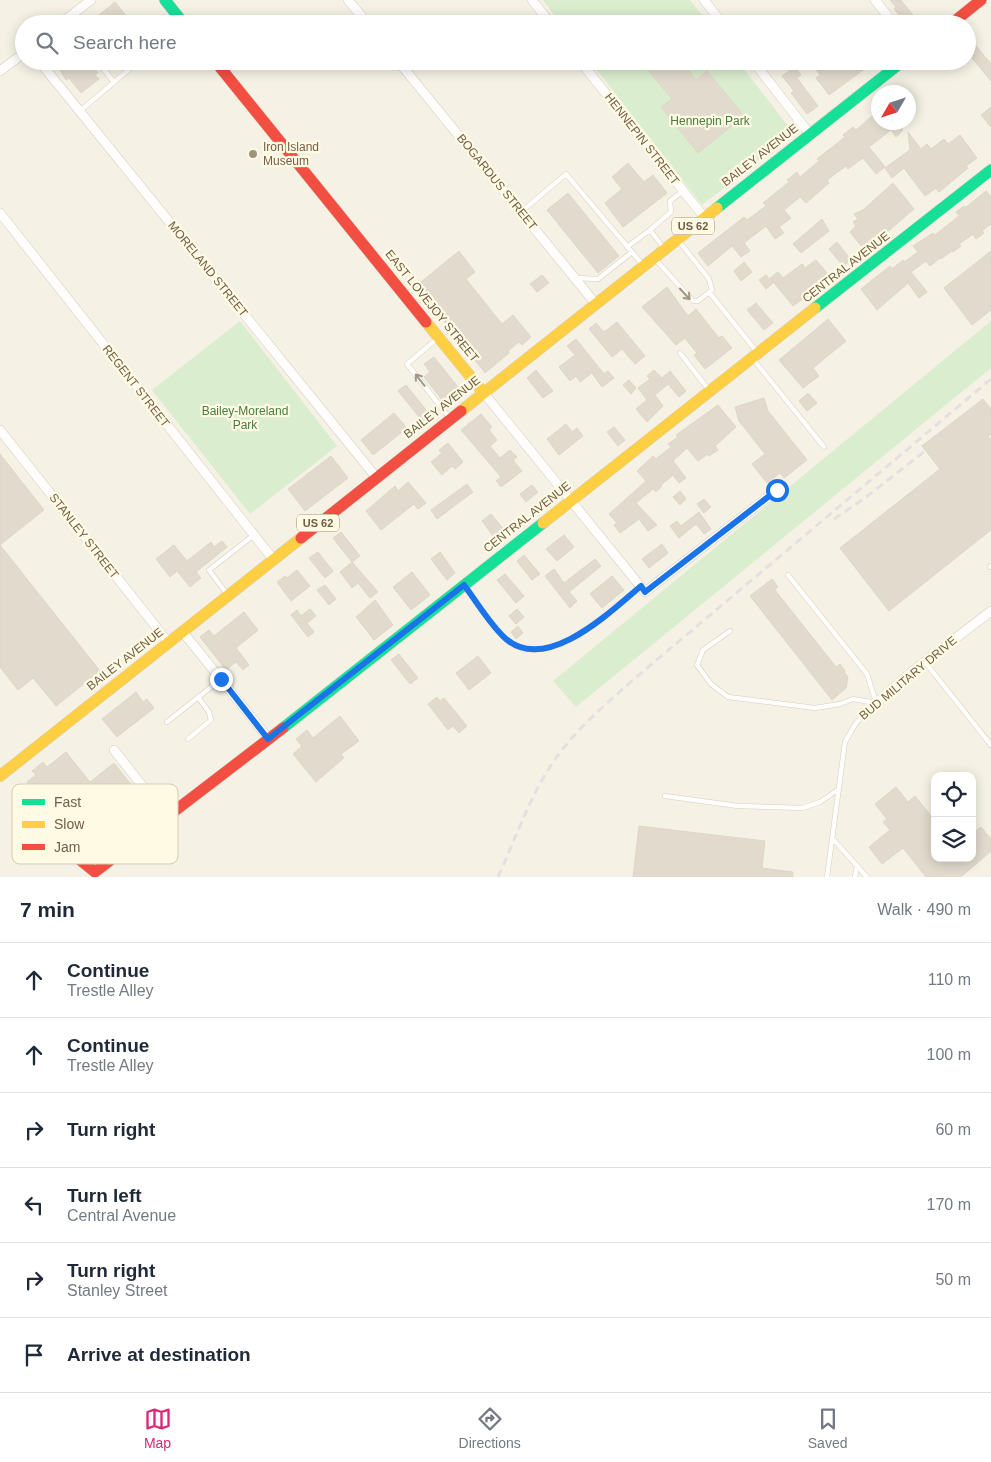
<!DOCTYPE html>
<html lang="en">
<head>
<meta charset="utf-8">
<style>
  :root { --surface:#fff; --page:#f6f6f7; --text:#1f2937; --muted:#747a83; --line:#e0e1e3; --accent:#db2777 }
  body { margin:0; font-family:Helvetica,sans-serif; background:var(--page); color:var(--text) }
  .controls { position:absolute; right:15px; bottom:15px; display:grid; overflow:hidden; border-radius:10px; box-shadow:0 2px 12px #0003 }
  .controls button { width:45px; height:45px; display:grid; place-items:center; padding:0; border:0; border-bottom:1px solid var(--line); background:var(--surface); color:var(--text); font:25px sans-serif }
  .compass { position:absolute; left:871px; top:85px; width:45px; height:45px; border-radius:50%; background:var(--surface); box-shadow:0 2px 12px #0003; rotate:231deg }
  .stop { position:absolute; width:15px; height:15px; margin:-11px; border:4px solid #1a73e8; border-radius:50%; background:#fff }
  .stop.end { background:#1a73e8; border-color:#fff; box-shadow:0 1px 5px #0008 }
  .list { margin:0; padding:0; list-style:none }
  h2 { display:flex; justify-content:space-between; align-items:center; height:65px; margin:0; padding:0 20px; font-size:21px }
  h2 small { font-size:16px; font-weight:400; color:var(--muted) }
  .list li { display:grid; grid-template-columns:32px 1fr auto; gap:15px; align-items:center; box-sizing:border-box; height:75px; padding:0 20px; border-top:1px solid var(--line) }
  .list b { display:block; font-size:19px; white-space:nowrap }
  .list p { margin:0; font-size:16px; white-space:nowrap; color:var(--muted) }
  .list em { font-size:16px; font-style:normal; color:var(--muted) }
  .icon { flex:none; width:28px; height:28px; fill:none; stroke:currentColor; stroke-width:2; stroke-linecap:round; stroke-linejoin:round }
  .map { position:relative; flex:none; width:991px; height:877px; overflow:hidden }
  .search { position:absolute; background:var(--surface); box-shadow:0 2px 12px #0003; left:15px; right:15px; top:15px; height:55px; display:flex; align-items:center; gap:12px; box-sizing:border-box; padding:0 18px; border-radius:28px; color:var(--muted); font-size:19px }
  .sheet { height:515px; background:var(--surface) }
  nav { display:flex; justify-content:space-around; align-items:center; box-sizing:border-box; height:70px; border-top:1px solid var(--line); background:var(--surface); font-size:14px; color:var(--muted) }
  nav a { display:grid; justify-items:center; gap:2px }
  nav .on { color:var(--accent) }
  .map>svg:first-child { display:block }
  .green { fill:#dbedcf }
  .building { fill:#e1dacd; stroke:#ded6c7 }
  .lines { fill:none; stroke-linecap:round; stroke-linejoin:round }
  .lane-casing { stroke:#d4cec0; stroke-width:5.5 }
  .street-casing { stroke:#d4cec0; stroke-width:10 }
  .fast-casing { stroke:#d5cfc2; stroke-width:12 }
  .slow-casing { stroke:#d5cfc2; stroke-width:12 }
  .jam-casing { stroke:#d5cfc2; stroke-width:12 }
  .lane { stroke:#fefdfb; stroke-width:4.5 }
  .street { stroke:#fefdfb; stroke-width:9 }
  .fast { stroke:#16e098; stroke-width:11 }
  .slow { stroke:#ffcf43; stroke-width:11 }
  .jam { stroke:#f24e42; stroke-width:11 }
  .rail { stroke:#e4e0e2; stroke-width:3; stroke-dasharray:8 5; stroke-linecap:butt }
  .oneway { stroke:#a39685 }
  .route { stroke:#1a73e8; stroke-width:6 }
  .poi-dot { fill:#a0927e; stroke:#fffae4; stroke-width:2 }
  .labels { text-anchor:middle; stroke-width:4.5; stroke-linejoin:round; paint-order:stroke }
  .shield { fill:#fffae4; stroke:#9c8d75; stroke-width:1 }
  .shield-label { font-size:11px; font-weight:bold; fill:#725e46 }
  .park-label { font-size:12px; fill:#477d40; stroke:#fffae4 }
  .street-label { font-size:12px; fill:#725e46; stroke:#fffae4 }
  .poi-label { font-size:12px; fill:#725e46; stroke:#fffae4; text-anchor:start }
  .key { fill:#fffae4; stroke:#d5cbb5; stroke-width:1 }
  .key-label { font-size:14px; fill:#725e46 }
</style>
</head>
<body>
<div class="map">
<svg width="991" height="877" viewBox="0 0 991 877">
  <rect width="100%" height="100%" fill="#f5f2e5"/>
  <path class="green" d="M 543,0 L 690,0 L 709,24 L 561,24 Z
    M 590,61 L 738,61 L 794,134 L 702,205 Z
    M 240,321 L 337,446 L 250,514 L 152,390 Z
    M 991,321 L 991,368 L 576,707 L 553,681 Z"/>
  <path class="building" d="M 890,0 L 901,0 L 920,24 L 906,24 L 894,9 L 896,7 Z
    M 115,2 L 128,18 L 120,24 L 98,24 L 94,19 Z
    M 853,15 L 860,24 L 841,24 Z
    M 967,35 L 991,64 L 991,81 L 967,52 Z
    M 55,61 L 88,61 L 98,73 L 95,75 L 99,79 L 81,93 L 69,78 L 66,80 Z
    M 641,61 L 681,61 L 696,80 L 707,71 L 744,116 L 698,153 L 661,107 L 672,99 Z
    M 810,61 L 871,61 L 865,66 L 866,68 L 829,95 L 816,78 L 820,75 Z
    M 795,67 L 801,75 L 797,78 L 818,106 L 807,114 L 791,93 L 794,91 L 782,76 Z
    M 991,107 L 991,127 L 981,115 Z
    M 878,111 L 878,122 L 900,122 L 898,124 L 903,130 L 896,137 L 891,130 L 869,147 L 885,167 L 876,174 L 863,158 L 848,169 L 846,166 L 827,180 L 829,183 L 806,203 L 800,197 L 784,210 L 791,218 L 779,227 L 784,233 L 775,239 L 766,226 L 744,243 L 750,251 L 741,257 L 732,246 L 708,266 L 698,253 L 744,217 L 747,220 L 766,206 L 763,203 L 789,182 L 787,180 L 797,172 L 800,177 L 819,161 L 817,159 L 845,137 L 843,135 L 853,127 L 856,130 Z
    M 908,132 L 921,149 L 927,144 L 931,149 L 944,139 L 948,144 L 960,135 L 977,158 L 966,166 L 968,168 L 939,192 L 936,188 L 925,196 L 904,168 L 892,178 L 885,168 L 910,150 Z
    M 628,163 L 644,182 L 653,175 L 667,193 L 623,227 L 605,203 L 622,189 L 612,177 Z
    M 893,183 L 914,209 L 886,233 L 874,241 L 873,239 L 863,248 L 850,232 L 856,226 L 853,222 L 858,219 L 854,214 L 863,210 Z
    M 986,191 L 991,197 L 991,224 L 982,231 L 984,233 L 976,239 L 973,234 L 959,244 L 961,246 L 953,252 L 952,251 L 941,259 L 940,258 L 930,266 L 926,261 L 911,272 L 927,292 L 919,298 L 908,283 L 877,310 L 861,289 L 890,266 L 892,269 L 903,260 L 904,262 L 918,252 L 913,246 L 933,233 L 935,235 L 959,216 L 956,212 L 964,206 L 965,208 Z
    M 568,193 L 619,256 L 598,273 L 547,210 Z
    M 822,219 L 829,231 L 801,253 L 793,244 Z
    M 837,242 L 851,260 L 843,266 L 829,249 Z
    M 459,251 L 475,272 L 466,279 L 502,324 L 513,315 L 531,337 L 522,345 L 519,342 L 508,351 L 509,353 L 485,373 L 416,286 Z
    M 991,251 L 991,310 L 972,325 L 944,288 Z
    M 816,260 L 828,274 L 810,294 L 793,306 L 770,278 L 778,272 L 783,278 L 802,264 L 805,268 Z
    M 744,262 L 752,272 L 741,281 L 734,271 Z
    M 542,275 L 549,283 L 537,292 L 530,284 Z
    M 766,275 L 773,283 L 766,289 L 759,280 Z
    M 667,287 L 688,316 L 696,309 L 719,338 L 722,336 L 732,348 L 705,369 L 694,355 L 697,353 L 685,338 L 676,345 L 642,307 Z
    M 756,303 L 773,323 L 764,330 L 747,310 Z
    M 828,319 L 846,341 L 813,368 L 819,376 L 803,388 L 779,360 Z
    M 617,322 L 645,356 L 635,364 L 622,349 L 612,357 L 589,329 L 596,323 L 604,332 Z
    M 576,339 L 604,374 L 608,371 L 614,378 L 602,387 L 592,373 L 580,382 L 576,376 L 570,381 L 559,367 L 575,355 L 567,346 Z
    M 434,357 L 462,392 L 446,405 L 424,377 L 430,372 L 424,364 Z
    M 536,370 L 553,391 L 543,398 L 527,378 Z
    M 654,370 L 662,378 L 670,371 L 686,391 L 679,397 L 668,384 L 655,395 L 663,406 L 647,422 L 636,409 L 647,400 L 638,388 L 650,379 L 647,376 Z
    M 629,380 L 636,388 L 631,394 L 623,385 Z
    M 406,385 L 431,416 L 424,423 L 398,391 Z
    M 808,393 L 817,403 L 807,411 L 799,401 Z
    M 764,398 L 768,411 L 807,460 L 784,478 L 780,473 L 767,483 L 752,464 L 765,454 L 739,421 L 735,407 Z
    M 983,399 L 991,409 L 991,434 L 988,436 L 991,440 L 991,530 L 889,611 L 840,548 L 940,469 L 922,446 Z
    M 718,405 L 736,427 L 715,446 L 718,450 L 709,456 L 708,454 L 698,461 L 687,448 L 673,461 L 686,478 L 679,483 L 673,475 L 661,485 L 662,486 L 656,492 L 653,489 L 636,503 L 657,525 L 648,531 L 639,519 L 620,533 L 614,525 L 617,523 L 609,514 L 646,481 L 637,471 L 653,456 L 656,459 L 671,447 L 668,444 L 678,437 L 676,435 Z
    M 394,413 L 407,428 L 373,455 L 361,440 Z
    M 481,414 L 492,427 L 489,430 L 497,440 L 490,446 L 500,458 L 510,450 L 517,457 L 513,460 L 522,471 L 501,487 L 496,481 L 501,477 L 461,430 Z
    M 566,424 L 572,432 L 577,428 L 583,436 L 559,455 L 547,439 Z
    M 614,427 L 625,440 L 618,446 L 607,432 Z
    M 448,443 L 463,462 L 455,469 L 452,466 L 442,475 L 431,462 L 442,453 L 439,450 Z
    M 0,454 L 44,510 L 0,545 Z
    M 331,456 L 348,478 L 305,511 L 288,489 Z
    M 408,482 L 426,503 L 418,509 L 414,504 L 381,530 L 366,511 L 395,486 L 398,491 Z
    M 467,484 L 473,492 L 437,519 L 431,510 Z
    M 532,485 L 538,492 L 526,502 L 520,494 Z
    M 680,491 L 686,499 L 680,505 L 673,497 Z
    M 704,499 L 711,507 L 704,513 L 697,504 Z
    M 699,512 L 711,529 L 704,534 L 696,524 L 679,538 L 670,526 L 677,521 L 681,526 Z
    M 491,514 L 506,532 L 496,540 L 482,521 Z
    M 341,532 L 360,556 L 352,562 L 333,538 Z
    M 564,535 L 574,547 L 557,561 L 546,549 Z
    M 222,541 L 227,547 L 196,572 L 201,578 L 190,587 L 177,571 L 170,577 L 156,559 L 174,545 L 187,561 L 211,542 L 214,547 Z
    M 662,544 L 668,553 L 649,568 L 642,559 Z
    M 0,545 L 100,671 L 56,706 L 33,678 L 18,690 L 0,667 Z
    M 318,552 L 333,571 L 325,578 L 309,558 Z
    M 440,552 L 455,573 L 447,580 L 431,559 Z
    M 524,555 L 540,574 L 532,580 L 517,561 Z
    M 595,559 L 601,566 L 569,592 L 577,601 L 570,608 L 545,576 L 554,569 L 564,583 Z
    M 352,562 L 378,592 L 370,598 L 358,583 L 352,588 L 340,572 Z
    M 297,570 L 310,586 L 291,601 L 277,582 L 285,576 L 287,578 Z
    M 412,572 L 430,595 L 411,610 L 393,587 Z
    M 505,574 L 524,596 L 516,603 L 497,580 Z
    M 612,576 L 624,590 L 602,608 L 590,594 Z
    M 772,579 L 778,587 L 775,590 L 836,667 L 840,664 L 845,671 L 844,672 L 848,677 L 846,688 L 832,700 L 750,596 Z
    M 325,585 L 336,599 L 329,605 L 317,590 Z
    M 375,600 L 393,625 L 374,640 L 356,617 Z
    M 310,609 L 316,616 L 307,623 L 314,632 L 308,637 L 291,615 L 297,610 L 301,616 Z
    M 517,609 L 524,617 L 516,624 L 509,616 Z
    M 244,612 L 258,630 L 236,648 L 249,665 L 243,670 L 236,662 L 226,670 L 200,637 L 209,630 L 214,636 Z
    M 518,626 L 523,633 L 516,639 L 511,632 Z
    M 399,654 L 418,678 L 410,684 L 391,660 Z
    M 478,656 L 491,673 L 469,690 L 456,673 Z
    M 136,692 L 143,702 L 147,699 L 154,708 L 117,737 L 102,719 Z
    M 437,697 L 440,701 L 444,698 L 467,726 L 459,733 L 453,726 L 448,730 L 428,704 Z
    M 340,716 L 359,741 L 341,754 L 344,758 L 316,782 L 293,754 L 302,746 L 296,739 L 307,730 L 313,738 Z
    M 66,752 L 90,782 L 114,763 L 155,815 L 95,862 L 84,854 L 27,782 L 36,775 L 32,771 L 43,762 L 47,767 Z
    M 896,787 L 908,802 L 915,796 L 935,821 L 935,858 L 972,858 L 972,834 L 981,827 L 991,839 L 991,851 L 961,877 L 926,877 L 903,848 L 882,864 L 869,847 L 890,830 L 883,822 L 887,819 L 875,804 Z
    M 639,826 L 765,841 L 762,868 L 793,872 L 793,877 L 633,877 Z"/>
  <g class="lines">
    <g class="lane-casing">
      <path id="lane" d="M 97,61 L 114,82
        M 80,111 L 139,61
        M 521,212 L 566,174 L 642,264
        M 627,247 L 650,230
        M 663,247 L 650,230 L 671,212 L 670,201 L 683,191
        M 656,260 L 693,301 L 698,301 L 712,290 L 709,279 L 678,240
        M 575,278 L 598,279 L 632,252
        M 709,292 L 757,352
        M 439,337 L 407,364 L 449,417
        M 680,353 L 709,390
        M 753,359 L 824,447
        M 990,567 L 991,566
        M 788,575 L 867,674 L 876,702
        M 465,587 C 478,604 490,623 505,638 C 545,676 611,611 641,586
        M 227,594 L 209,570 L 254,535
        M 730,631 L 703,650 L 697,665 L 711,684 L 728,697 L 815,708 L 840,704 L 853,699 L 876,703
        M 925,662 L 991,745
        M 167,722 L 221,679
        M 188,739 L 211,720 L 209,712 L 198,697
        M 665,796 L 738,806 L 802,808 L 820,802 L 839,789
        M 832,838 L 867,877
        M 827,877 L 845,742 L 856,723 L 876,703
        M 855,877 L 857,866"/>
    </g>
    <g class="street-casing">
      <path id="street" d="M 348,0 L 368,24
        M 532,0 L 551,24
        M 704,0 L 723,24
        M 875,0 L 894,24
        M 60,24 L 91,0
        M 39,61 L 376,477
        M 398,61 L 595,303
        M 580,61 L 704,217
        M 753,61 L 809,133
        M 0,71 L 24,53
        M 0,213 L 273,559
        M 483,392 L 645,592 L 777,490
        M 0,430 L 168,642
        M 182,631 L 269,739
        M 876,703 L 914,670 L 991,611
        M 114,750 L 166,816"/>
    </g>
    <g class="fast-casing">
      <path id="fast" d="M 165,0 L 184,24
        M 717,208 L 903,61
        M 815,308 L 991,170
        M 283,728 L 543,523"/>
    </g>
    <g class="slow-casing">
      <path id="slow" d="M 426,322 L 483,392
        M 461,411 L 717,208
        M 543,523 L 815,308
        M 0,776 L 301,538"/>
    </g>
    <g class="jam-casing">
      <path id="jam" d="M 951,24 L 981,0
        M 215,61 L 426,322
        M 301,538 L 461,411
        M 27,794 L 79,859 L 95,872 L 283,728"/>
    </g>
    <use href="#lane" class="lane"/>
    <use href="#street" class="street"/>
    <use href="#fast" class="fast"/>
    <use href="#slow" class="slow"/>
    <use href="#jam" class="jam"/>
    <path class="rail" d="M 834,519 L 865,498 L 925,451
      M 498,877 C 515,840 528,801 550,767 C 572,732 604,706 634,679 L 991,379"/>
  </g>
  <defs><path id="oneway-shaft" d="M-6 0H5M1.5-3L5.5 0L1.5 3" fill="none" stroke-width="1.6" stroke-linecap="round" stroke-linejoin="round" transform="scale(1.25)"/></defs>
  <g class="oneway">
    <use href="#oneway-shaft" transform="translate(685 294) rotate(47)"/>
    <use href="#oneway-shaft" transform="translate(420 380) rotate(-128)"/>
  </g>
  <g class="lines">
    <path class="route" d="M 221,679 L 268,739 L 464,585 C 477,602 490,625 506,639 C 547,674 611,611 641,586 L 645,592 L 777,490"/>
  </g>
  <circle class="poi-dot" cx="253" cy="154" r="5"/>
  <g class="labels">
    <g class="shield">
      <rect x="672" y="217.5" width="42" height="17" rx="4"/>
      <rect x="297" y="514.5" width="42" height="17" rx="4"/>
    </g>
    <g class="shield-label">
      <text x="693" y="230">US 62</text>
      <text x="318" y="527">US 62</text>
    </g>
    <g class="park-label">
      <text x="710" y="125">Hennepin Park</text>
      <text x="245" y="415">Bailey-Moreland<tspan x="245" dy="14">Park</tspan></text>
    </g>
    <g class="street-label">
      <text transform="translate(642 139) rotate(52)" y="4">HENNEPIN STREET</text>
      <text transform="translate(760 155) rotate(-38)" y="4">BAILEY AVENUE</text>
      <text transform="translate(497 182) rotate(51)" y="4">BOGARDUS STREET</text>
      <text transform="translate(846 267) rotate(-38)" y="4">CENTRAL AVENUE</text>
      <text transform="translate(208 269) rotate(51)" y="4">MORELAND STREET</text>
      <text transform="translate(432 306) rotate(51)" y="4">EAST LOVEJOY STREET</text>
      <text transform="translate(136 386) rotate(52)" y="4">REGENT STREET</text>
      <text transform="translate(442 407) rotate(-38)" y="4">BAILEY AVENUE</text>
      <text transform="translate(527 517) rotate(-38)" y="4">CENTRAL AVENUE</text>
      <text transform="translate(84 536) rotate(52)" y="4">STANLEY STREET</text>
      <text transform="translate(125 659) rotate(-38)" y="4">BAILEY AVENUE</text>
      <text transform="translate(908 678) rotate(-40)" y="4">BUD MILITARY DRIVE</text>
    </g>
    <g class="poi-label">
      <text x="263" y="151">Iron Island<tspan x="263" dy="14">Museum</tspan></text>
    </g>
  </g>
  <rect x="12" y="784" width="166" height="80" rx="8" class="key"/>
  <rect x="22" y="799" width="23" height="6" fill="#16e098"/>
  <rect x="22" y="821" width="23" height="7" fill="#ffcf43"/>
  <rect x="22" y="844" width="23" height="6" fill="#f24e42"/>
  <g class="key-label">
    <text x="54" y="807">Fast</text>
    <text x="54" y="829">Slow</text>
    <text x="54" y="852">Jam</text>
  </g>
</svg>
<div class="controls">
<button><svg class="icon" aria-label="locate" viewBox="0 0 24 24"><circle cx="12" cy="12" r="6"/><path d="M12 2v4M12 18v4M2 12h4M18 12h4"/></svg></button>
<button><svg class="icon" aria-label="layers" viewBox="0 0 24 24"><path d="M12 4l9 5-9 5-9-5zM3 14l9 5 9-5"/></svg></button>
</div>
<svg class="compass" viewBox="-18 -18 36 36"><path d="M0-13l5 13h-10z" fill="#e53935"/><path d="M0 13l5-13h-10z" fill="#747a83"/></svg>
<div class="stop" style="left:777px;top:490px"></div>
<div class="stop end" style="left:221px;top:679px"></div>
<div class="search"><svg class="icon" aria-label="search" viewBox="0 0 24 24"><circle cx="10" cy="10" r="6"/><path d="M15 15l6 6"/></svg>Search here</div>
</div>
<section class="sheet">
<h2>7 min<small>Walk · 490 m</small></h2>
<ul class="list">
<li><svg class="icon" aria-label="ahead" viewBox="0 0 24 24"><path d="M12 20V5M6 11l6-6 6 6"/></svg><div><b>Continue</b><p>Trestle Alley</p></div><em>110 m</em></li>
<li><svg class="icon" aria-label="ahead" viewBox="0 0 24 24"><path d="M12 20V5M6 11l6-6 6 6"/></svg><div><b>Continue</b><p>Trestle Alley</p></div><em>100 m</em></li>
<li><svg class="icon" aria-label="right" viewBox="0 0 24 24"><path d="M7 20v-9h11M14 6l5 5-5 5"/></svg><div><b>Turn right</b></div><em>60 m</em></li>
<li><svg class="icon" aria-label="left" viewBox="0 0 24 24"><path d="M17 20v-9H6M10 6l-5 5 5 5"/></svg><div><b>Turn left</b><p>Central Avenue</p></div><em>170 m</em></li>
<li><svg class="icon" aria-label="right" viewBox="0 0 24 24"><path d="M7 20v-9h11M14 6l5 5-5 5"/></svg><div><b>Turn right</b><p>Stanley Street</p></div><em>50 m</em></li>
<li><svg class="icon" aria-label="arrive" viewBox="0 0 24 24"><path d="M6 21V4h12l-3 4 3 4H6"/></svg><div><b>Arrive at destination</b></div></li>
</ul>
</section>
<nav>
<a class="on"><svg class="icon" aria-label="map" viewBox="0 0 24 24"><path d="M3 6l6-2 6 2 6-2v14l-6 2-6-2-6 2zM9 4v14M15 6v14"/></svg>Map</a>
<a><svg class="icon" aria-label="directions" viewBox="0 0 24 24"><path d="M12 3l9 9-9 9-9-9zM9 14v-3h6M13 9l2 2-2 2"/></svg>Directions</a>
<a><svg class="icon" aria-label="saved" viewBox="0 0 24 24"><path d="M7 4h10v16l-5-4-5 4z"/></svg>Saved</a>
</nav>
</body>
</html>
